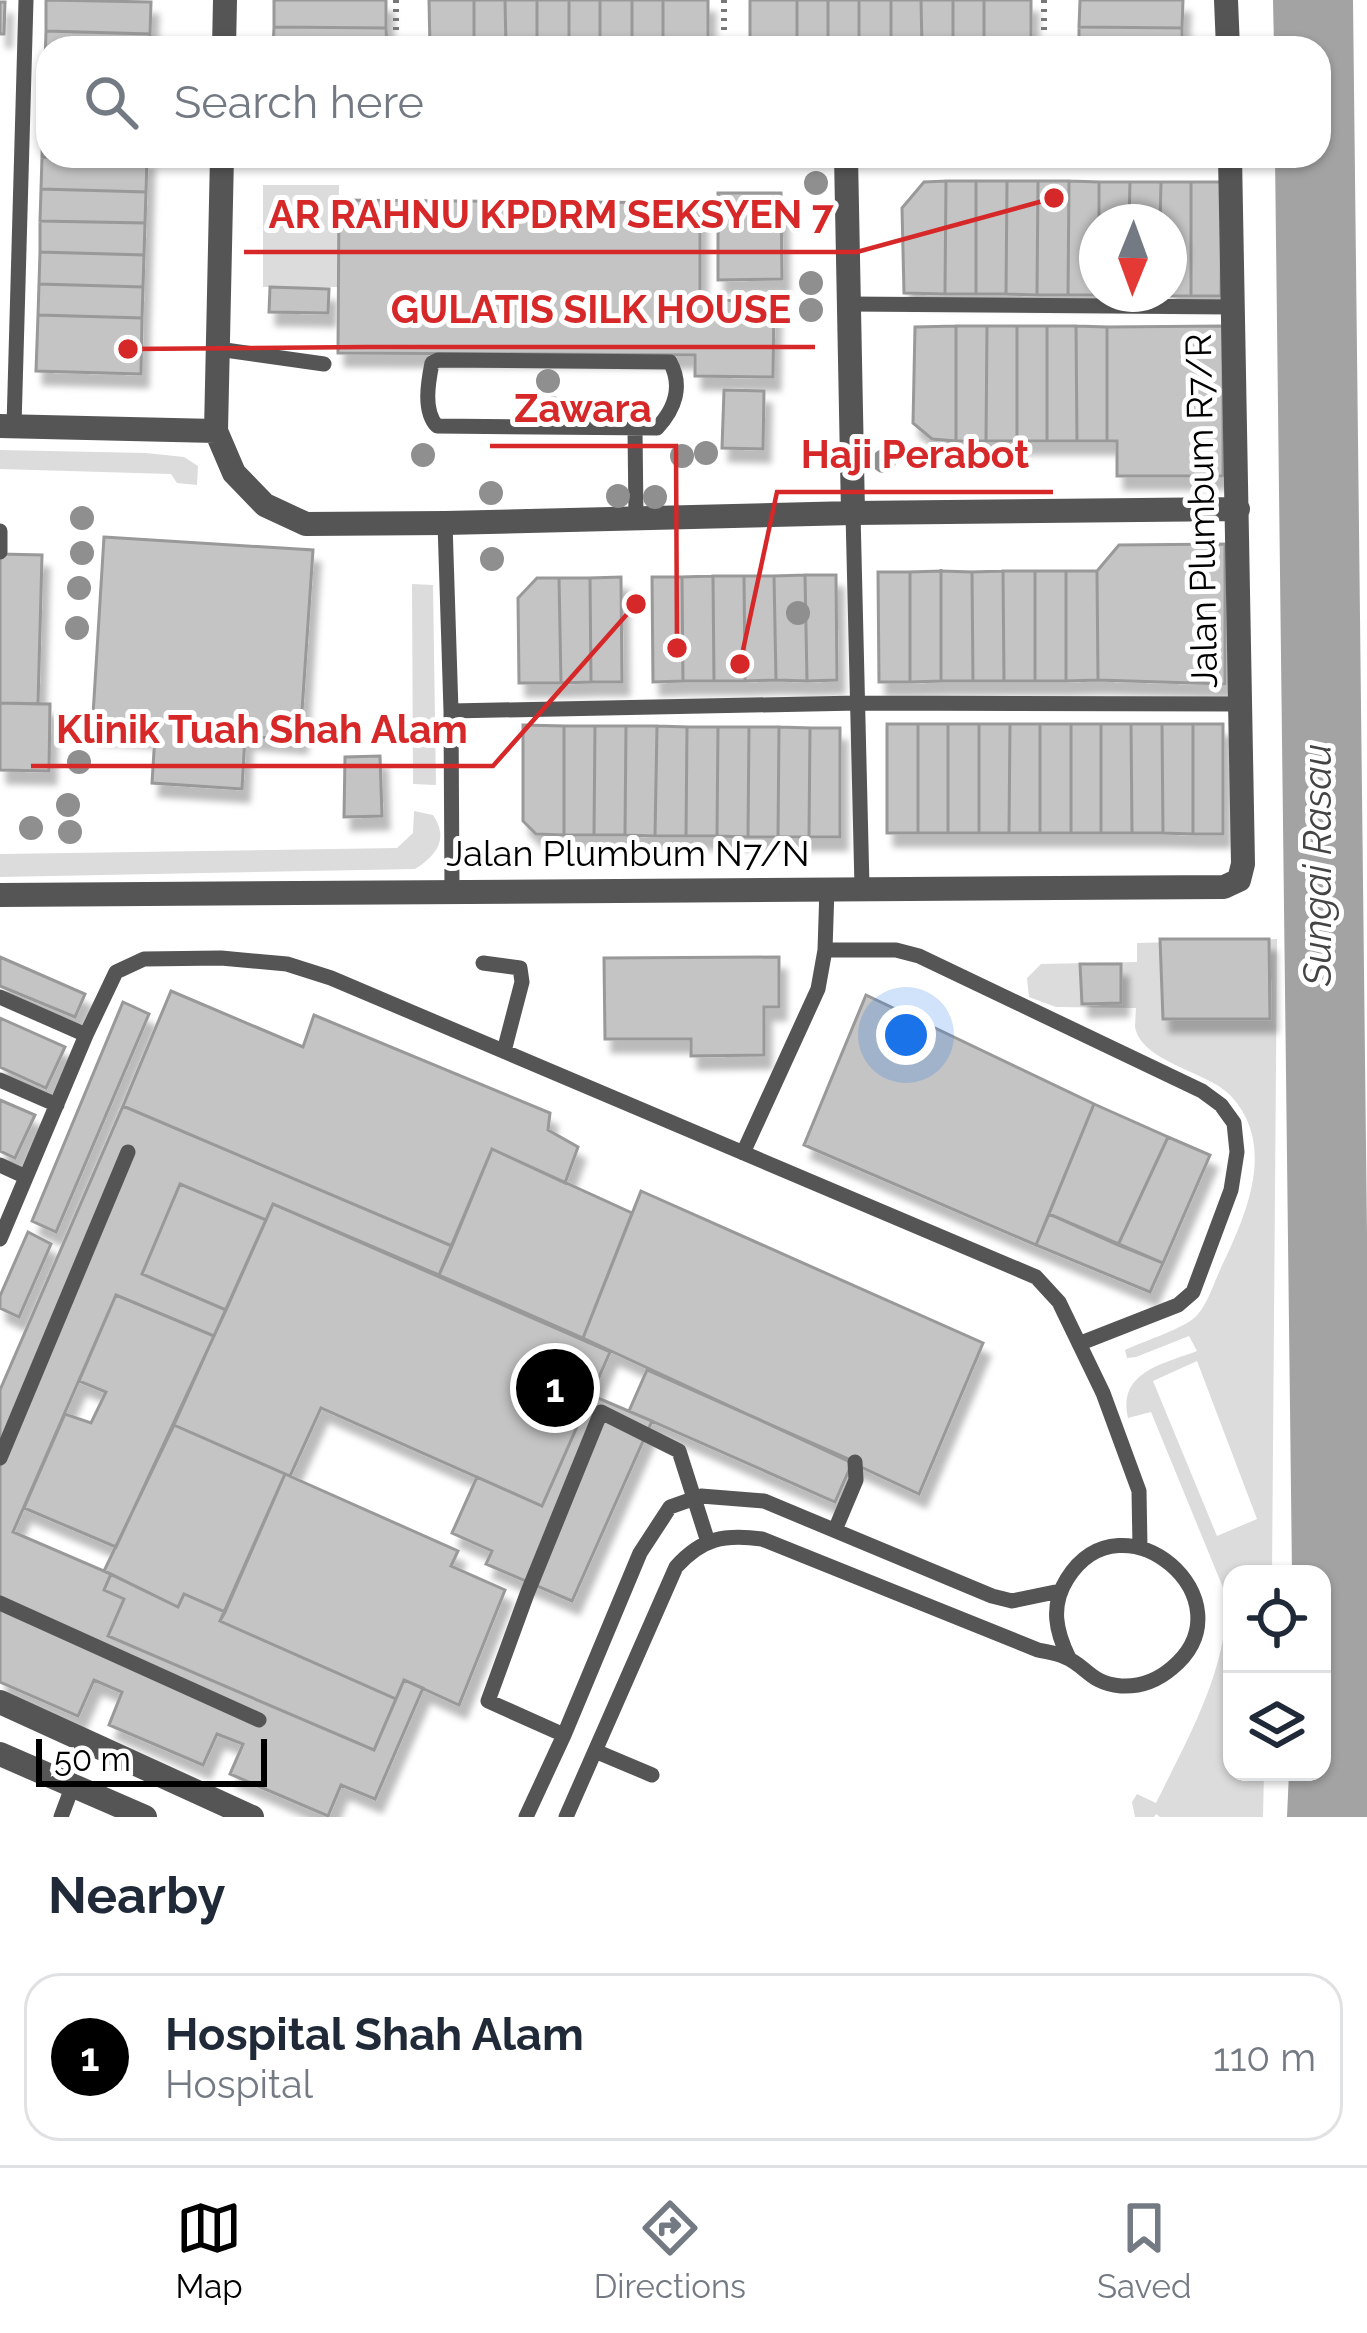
<!DOCTYPE html>
<html lang="en">
<head>
<meta charset="utf-8">
<style>
  :root { --surface:#fff; --page:#f6f6f7; --text:#1f2937; --muted:#747a83; --line:#e0e1e3; --accent:#000 }
  body { margin:0; font-family:Raleway,sans-serif; background:var(--page); color:var(--text) }
  .controls { position:absolute; right:36px; bottom:36px; display:grid; overflow:hidden; border-radius:24px; box-shadow:0 3px 9px #0004 }
  .controls button { width:108px; height:108px; display:grid; place-items:center; padding:0; border:0; border-bottom:3px solid var(--line); background:var(--surface); color:var(--text); font:60px sans-serif }
  .compass { position:absolute; left:1079px; top:204px; width:108px; height:108px; border-radius:50%; background:var(--surface); box-shadow:0 3px 9px #0004; rotate:181deg }
  .scale { position:absolute; left:36px; bottom:30px; width:231px; box-sizing:border-box; padding-left:12px; border:6px solid #000; border-top:0; font-size:33px; line-height:42px; white-space:nowrap; color:#000; -webkit-text-stroke:9px #fff; paint-order:stroke }
  .you { position:absolute; left:906px; top:1035px; width:42px; height:42px; margin:-30px; border:9px solid #fff; border-radius:50%; background:#1a73e8; box-shadow:0 0 0 18px #1a73e833 }
  .badge { display:grid; place-items:center; width:78px; height:78px; border-radius:50%; background:var(--accent); color:#fff; font-size:39px; font-weight:700 }
  .pin { position:absolute; translate:-50% -50%; border:6px solid #fff; box-shadow:0 3px 12px #0006 }
  .list { margin:0; padding:0; list-style:none }
  h2 { display:flex; justify-content:space-between; align-items:center; height:156px; margin:0; padding:0 48px; font-size:51px }
  h2 small { font-size:39px; font-weight:400; color:var(--muted) }
  .list li { display:grid; grid-template-columns:78px 1fr auto; gap:36px; align-items:center; box-sizing:border-box; height:168px; margin:0 24px 24px; padding:0 24px; border:3px solid var(--line); border-radius:36px }
  .list b { display:block; font-size:45px; white-space:nowrap }
  .list p { margin:0; font-size:39px; white-space:nowrap; color:var(--muted) }
  .list em { font-size:39px; font-style:normal; color:var(--muted) }
  .icon { flex:none; width:66px; height:66px; fill:none; stroke:currentColor; stroke-width:2; stroke-linecap:round; stroke-linejoin:round }
  .map { position:relative; flex:none; width:1367px; height:1817px; overflow:hidden }
  .search { position:absolute; background:var(--surface); box-shadow:0 3px 9px #0004; left:36px; right:36px; top:36px; height:132px; display:flex; align-items:center; gap:30px; box-sizing:border-box; padding:0 42px; border-radius:36px; color:var(--muted); font-size:45px }
  .sheet { height:348px; background:var(--surface) }
  nav { display:flex; justify-content:space-around; align-items:center; box-sizing:border-box; height:168px; border-top:3px solid var(--line); background:var(--surface); font-size:33px; color:var(--muted) }
  nav a { display:grid; justify-items:center; gap:6px }
  nav .on { color:var(--accent) }
  .map>svg:first-child { display:block }
  .green { fill:#dcdcdc; fill-rule:evenodd }
  .water { fill:#a3a3a3 }
  .building { fill:#c4c4c4; stroke:#999; stroke-width:3; filter:url(#shadow) }
  .lines { fill:none; stroke-linecap:round; stroke-linejoin:round }
  .path { stroke:#777; stroke-width:6; stroke-dasharray:3 6; stroke-linecap:butt }
  .service { stroke:#555; stroke-width:15 }
  .minor { stroke:#555; stroke-width:24 }
  .tree { fill:#8f8f8f }
  .labels { text-anchor:middle; stroke-width:10; stroke-linejoin:round; paint-order:stroke }
  .street-label { font-size:36px; fill:#000; stroke:#fff }
  .water-label { font-size:39px; font-style:italic; fill:#444; stroke:#fff }
  .leader { fill:none; stroke:#d62828; stroke-width:4.5 }
  .callout-dot { fill:#d62828; stroke:#fff; stroke-width:4.5 }
  .callout-label { font-size:39px; text-anchor:middle; font-weight:bold; fill:#d62828; stroke:#fff; stroke-width:10; stroke-linejoin:round; paint-order:stroke }
</style>
</head>
<body>
<div class="map">
<svg width="1367" height="1817" viewBox="0 0 1367 1817">
  <defs>
    <filter id="shadow"><feDropShadow dx="7" dy="13" stdDeviation="3" flood-color="#0004"/></filter>
  </defs>
  <rect width="100%" height="100%" fill="#fff"/>
  <path class="green" d="M 263,185 L 339,185 L 338,287 L 263,287 Z
    M 0,450 L 146,453 L 184,457 L 198,466 L 197,485 L 177,483 L 171,474 L 0,469 Z
    M 412,584 L 433,585 L 436,785 L 413,784 Z
    M 414,811 L 433,815 C 449,839 437,855 415,869 L 0,877 L 0,854 L 397,848 L 413,833 Z
    M 1277,939 L 1272,1574 L 1232,1574 L 1232,1772 L 1264,1772 L 1263,1817 L 1160,1817 L 1156,1814 L 1154,1817 L 1135,1817 L 1132,1802 L 1137,1794 L 1156,1803 C 1187,1740 1230,1666 1226,1595 L 1151,1412 L 1128,1418 C 1117,1372 1163,1364 1197,1351 L 1189,1336 L 1136,1357 L 1127,1358 L 1125,1350 C 1142,1342 1179,1330 1193,1319 C 1206,1309 1213,1285 1220,1270 C 1245,1217 1278,1147 1231,1096 C 1208,1071 1142,1063 1135,1027 C 1135,1026 1136,1009 1136,1008 L 1056,1007 L 1029,997 L 1027,978 L 1041,964 L 1137,962 L 1137,943 ZM 1197,1361 L 1257,1519 L 1217,1536 L 1153,1381 Z"/>
  <path class="water" d="M 1273,0 L 1353,0 L 1367,1234 L 1367,1817 L 1287,1817 L 1289,1772 L 1322,1772 L 1322,1574 L 1292,1574 L 1275,156 L 1319,156 L 1319,48 L 1274,48 Z"/>
  <path class="building" d="M 46,0 L 151,2 L 150,34 L 46,31 Z
    M 274,0 L 386,0 L 386,28 L 274,27 Z
    M 429,0 L 474,0 L 474,48 L 430,48 Z
    M 474,0 L 505,0 L 506,48 L 474,48 Z
    M 505,0 L 537,0 L 537,48 L 506,48 Z
    M 537,0 L 569,0 L 569,48 L 537,48 Z
    M 569,0 L 600,0 L 600,48 L 569,48 Z
    M 600,0 L 632,0 L 632,48 L 600,48 Z
    M 632,0 L 663,0 L 663,48 L 632,48 Z
    M 663,0 L 708,0 L 708,48 L 663,48 Z
    M 750,0 L 797,0 L 797,48 L 750,48 Z
    M 797,0 L 828,0 L 828,48 L 797,48 Z
    M 828,0 L 859,0 L 859,48 L 828,48 Z
    M 859,0 L 891,0 L 891,48 L 859,48 Z
    M 891,0 L 921,0 L 922,48 L 891,48 Z
    M 921,0 L 953,0 L 953,48 L 922,48 Z
    M 953,0 L 984,0 L 984,48 L 953,48 Z
    M 984,0 L 1031,0 L 1031,48 L 984,48 Z
    M 1080,0 L 1183,0 L 1182,28 L 1079,27 Z
    M 0,2 L 5,2 L 4,34 L 0,34 Z
    M 274,27 L 386,28 L 387,48 L 273,48 Z
    M 1079,27 L 1182,28 L 1182,48 L 1079,48 Z
    M 46,31 L 150,34 L 150,48 L 48,48 L 48,63 L 45,63 Z
    M 44,94 L 48,94 L 48,126 L 43,126 Z
    M 43,126 L 48,126 L 48,156 L 147,156 L 147,160 L 42,157 Z
    M 42,157 L 147,160 L 146,192 L 41,189 Z
    M 946,181 L 945,294 L 904,293 L 902,208 L 924,182 Z
    M 946,181 L 976,181 L 976,294 L 945,294 Z
    M 976,181 L 1007,181 L 1006,294 L 976,294 Z
    M 1007,181 L 1038,181 L 1037,295 L 1006,294 Z
    M 1038,181 L 1069,181 L 1068,295 L 1037,295 Z
    M 1069,181 L 1099,182 L 1099,295 L 1068,295 Z
    M 1099,182 L 1130,182 L 1129,222 L 1099,222 Z
    M 1130,182 L 1161,182 L 1160,222 L 1129,222 Z
    M 1161,182 L 1191,182 L 1191,296 L 1160,296 L 1169,294 L 1169,222 L 1160,222 Z
    M 1191,182 L 1222,182 L 1221,296 L 1191,296 Z
    M 41,189 L 146,192 L 145,223 L 40,221 Z
    M 718,193 L 781,193 L 782,279 L 718,280 Z
    M 339,200 L 700,203 L 700,300 L 774,301 L 773,377 L 695,376 L 695,355 L 338,353 Z
    M 40,221 L 145,223 L 144,255 L 40,252 Z
    M 40,252 L 144,255 L 143,287 L 39,284 Z
    M 39,284 L 143,287 L 142,318 L 38,315 Z
    M 270,287 L 329,289 L 328,313 L 269,312 Z
    M 38,315 L 142,318 L 141,374 L 36,371 Z
    M 956,326 L 956,441 L 932,439 L 913,423 L 915,327 Z
    M 956,326 L 987,326 L 986,441 L 956,441 Z
    M 987,326 L 1017,326 L 1017,441 L 986,441 Z
    M 1017,326 L 1047,326 L 1047,441 L 1017,441 Z
    M 1047,326 L 1076,326 L 1077,441 L 1047,441 Z
    M 1076,326 L 1107,327 L 1107,441 L 1077,441 Z
    M 1223,326 L 1223,476 L 1117,476 L 1117,441 L 1107,441 L 1107,327 Z
    M 724,390 L 764,391 L 763,449 L 722,448 Z
    M 104,537 L 313,550 L 300,740 L 245,736 L 242,789 L 152,783 L 155,735 L 92,731 Z
    M 1225,544 L 1225,684 L 1098,680 L 1097,571 L 1119,545 Z
    M 0,554 L 42,555 L 38,704 L 0,703 Z
    M 941,571 L 972,572 L 973,681 L 941,681 Z
    M 941,571 L 941,681 L 910,682 L 910,572 Z
    M 1003,571 L 1035,571 L 1035,681 L 1004,681 Z
    M 1003,571 L 1004,681 L 973,681 L 972,572 Z
    M 1035,571 L 1066,571 L 1066,681 L 1035,681 Z
    M 1066,571 L 1097,571 L 1098,680 L 1066,681 Z
    M 878,572 L 910,572 L 910,682 L 879,682 Z
    M 805,575 L 807,681 L 776,680 L 774,576 Z
    M 805,575 L 836,575 L 837,680 L 807,681 Z
    M 713,576 L 714,681 L 683,681 L 682,577 Z
    M 713,576 L 744,576 L 745,681 L 714,681 Z
    M 744,576 L 774,576 L 776,680 L 745,681 Z
    M 621,577 L 622,682 L 591,682 L 590,578 Z
    M 652,577 L 682,577 L 683,681 L 653,682 Z
    M 537,578 L 559,578 L 561,683 L 519,683 L 518,598 Z
    M 559,578 L 590,578 L 591,682 L 561,683 Z
    M 0,703 L 50,704 L 49,771 L 0,770 Z
    M 887,724 L 918,724 L 918,833 L 887,833 Z
    M 918,724 L 948,724 L 948,833 L 918,833 Z
    M 948,724 L 979,724 L 979,833 L 948,833 Z
    M 979,724 L 1010,724 L 1009,833 L 979,833 Z
    M 1010,724 L 1040,724 L 1040,833 L 1009,833 Z
    M 1040,724 L 1071,724 L 1071,833 L 1040,833 Z
    M 1071,724 L 1101,724 L 1101,833 L 1071,833 Z
    M 1101,724 L 1131,724 L 1132,833 L 1101,833 Z
    M 1131,724 L 1162,724 L 1163,833 L 1132,833 Z
    M 1162,724 L 1193,724 L 1193,834 L 1163,833 Z
    M 1193,724 L 1223,724 L 1223,834 L 1193,834 Z
    M 523,725 L 564,726 L 564,835 L 536,834 L 523,821 Z
    M 564,726 L 595,726 L 594,835 L 564,835 Z
    M 595,726 L 626,726 L 625,835 L 594,835 Z
    M 626,726 L 657,726 L 655,836 L 625,835 Z
    M 657,726 L 687,727 L 686,836 L 655,836 Z
    M 687,727 L 718,727 L 717,836 L 686,836 Z
    M 718,727 L 749,727 L 748,837 L 717,836 Z
    M 749,727 L 779,727 L 778,837 L 748,837 Z
    M 779,727 L 810,728 L 809,837 L 778,837 Z
    M 810,728 L 840,728 L 840,837 L 809,837 Z
    M 380,756 L 382,816 L 344,817 L 345,757 Z
    M 1160,939 L 1269,939 L 1270,1019 L 1163,1019 Z
    M 0,957 L 85,994 L 75,1017 L 0,986 Z
    M 779,957 L 779,1007 L 764,1007 L 764,1055 L 691,1056 L 691,1039 L 605,1039 L 604,958 Z
    M 1080,964 L 1121,964 L 1121,1003 L 1082,1004 Z
    M 171,991 L 303,1047 L 314,1015 L 550,1113 L 548,1130 L 578,1147 L 565,1183 L 492,1149 L 452,1246 L 123,1106 Z
    M 866,995 L 1094,1104 L 1036,1245 L 804,1145 Z
    M 123,1002 L 149,1014 L 56,1232 L 32,1221 Z
    M 0,1018 L 65,1047 L 46,1088 L 0,1067 Z
    M 0,1100 L 35,1115 L 15,1158 L 0,1151 Z
    M 1094,1104 L 1168,1137 L 1118,1245 L 1049,1214 Z
    M 123,1106 L 452,1246 L 439,1275 L 273,1204 L 266,1220 L 180,1184 L 142,1274 L 226,1310 L 214,1336 L 116,1295 L 13,1532 L 111,1574 L 104,1590 L 124,1599 L 108,1636 L 374,1750 L 404,1680 L 423,1688 L 375,1799 L 341,1785 L 328,1816 L 230,1774 L 243,1744 L 217,1734 L 203,1765 L 109,1725 L 122,1692 L 94,1680 L 78,1716 L 0,1682 L 0,1390 Z
    M 1168,1137 L 1210,1155 L 1163,1263 L 1118,1245 Z
    M 492,1149 L 632,1213 L 583,1338 L 439,1275 Z
    M 180,1184 L 266,1220 L 226,1310 L 142,1274 Z
    M 641,1191 L 983,1343 L 919,1494 L 583,1338 Z
    M 273,1204 L 610,1352 L 542,1506 L 321,1408 L 290,1476 L 174,1425 Z
    M 1049,1214 L 1163,1263 L 1150,1292 L 1036,1245 Z
    M 28,1232 L 51,1244 L 19,1317 L 0,1308 L 0,1296 Z
    M 116,1295 L 214,1336 L 116,1547 L 24,1508 L 65,1414 L 91,1423 L 106,1392 L 79,1381 Z
    M 647,1370 L 853,1461 L 835,1502 L 629,1411 Z
    M 591,1395 L 652,1421 L 572,1601 L 486,1564 L 492,1551 L 452,1533 L 477,1477 L 542,1506 Z
    M 174,1425 L 285,1474 L 225,1612 L 184,1594 L 178,1607 L 104,1571 Z
    M 285,1474 L 458,1551 L 451,1566 L 505,1590 L 459,1705 L 404,1680 L 396,1699 L 220,1621 Z
    M 111,1574 L 178,1607 L 184,1594 L 225,1612 L 220,1621 L 396,1699 L 374,1750 L 108,1636 L 124,1599 L 104,1590 Z"/>
  <g class="lines">
    <path class="path" d="M 724,0 L 724,48
      M 1044,0 L 1044,48
      M 396,48 L 396,0"/>
    <path class="service" d="M 848,304 L 1235,307
      M 218,349 L 324,364
      M 438,360 L 670,362 C 683,386 675,409 657,428 L 437,426 C 423,411 428,383 432,363 Z
      M 14,426 L 26,0
      M 635,429 L 636,518
      M 853,513 L 862,887
      M 445,523 L 451,711 L 452,891
      M 0,531 L 0,552
      M 451,711 L 859,703 L 1240,704
      M 825,950 L 827,888
      M 483,963 L 520,968 L 522,982 L 504,1051
      M 0,997 L 86,1035
      M 0,1080 L 57,1105
      M 743,1153 L 818,989 L 825,950 L 896,950 L 919,956 L 1202,1091 L 1221,1105 L 1234,1123 L 1237,1152 L 1231,1190 L 1193,1292 L 1178,1305 L 1081,1343
      M 0,1165 L 26,1177
      M 0,1239 L 86,1035 L 116,972 L 144,959 L 221,958 L 287,964 L 331,978 L 1036,1277 L 1059,1302 L 1103,1393 L 1139,1491 L 1140,1547
      M 0,1458 L 128,1152
      M 835,1530 L 856,1480 L 855,1462
      M 0,1603 L 259,1720
      M 564,1735 L 488,1701 L 527,1594 L 601,1412 L 679,1451 L 708,1542
      M 595,1751 L 652,1775
      M 61,1817 L 73,1785
      M 526,1817 L 564,1735 L 640,1553 L 670,1507 L 701,1496 L 764,1501 L 992,1596 L 1012,1601 L 1060,1591
      M 566,1817 L 676,1567 C 702,1538 724,1534 762,1539 L 1038,1650 C 1047,1652 1057,1653 1065,1657 C 1087,1666 1089,1683 1121,1686 C 1140,1687 1158,1680 1172,1668 C 1253,1601 1123,1489 1067,1579 C 1050,1606 1056,1632 1069,1658"/>
    <path class="minor" d="M 1226,0 L 1228,48
      M 224,48 L 225,0
      M 222,156 L 216,431 L 234,473 L 265,505 L 306,524 L 445,523 L 853,513 L 1238,509
      M 846,156 L 853,513
      M 0,426 L 216,431
      M 0,895 L 1224,887 L 1239,880 L 1243,864 L 1230,156
      M 0,1702 L 252,1817
      M 0,1754 L 145,1817"/>
  </g>
  <g class="tree">
    <circle cx="816" cy="183" r="12"/>
    <circle cx="811" cy="283" r="12"/>
    <circle cx="811" cy="310" r="12"/>
    <circle cx="548" cy="381" r="12"/>
    <circle cx="552" cy="408" r="12"/>
    <circle cx="706" cy="453" r="12"/>
    <circle cx="423" cy="455" r="12"/>
    <circle cx="682" cy="456" r="12"/>
    <circle cx="884" cy="461" r="12"/>
    <circle cx="491" cy="493" r="12"/>
    <circle cx="618" cy="496" r="12"/>
    <circle cx="655" cy="497" r="12"/>
    <circle cx="82" cy="518" r="12"/>
    <circle cx="82" cy="553" r="12"/>
    <circle cx="492" cy="559" r="12"/>
    <circle cx="79" cy="588" r="12"/>
    <circle cx="798" cy="613" r="12"/>
    <circle cx="77" cy="628" r="12"/>
    <circle cx="79" cy="762" r="12"/>
    <circle cx="68" cy="805" r="12"/>
    <circle cx="31" cy="828" r="12"/>
    <circle cx="70" cy="832" r="12"/>
  </g>
  <g class="labels">
    <g class="street-label">
      <text transform="translate(1201 511) rotate(-91)" y="13">Jalan Plumbum R7/R</text>
      <text x="628" y="866">Jalan Plumbum N7/N</text>
    </g>
    <g class="water-label">
      <text transform="translate(1317 865) rotate(-90)" y="14">Sungai Rasau</text>
    </g>
  </g>
  <path class="leader" d="M1054 198L857 252H244M128 349L366 347H815M677 648L676 446H490M740 664L777 492H1053M636 604L493 766H31"/>
  <g class="callout-dot">
    <circle cx="1054" cy="198" r="12"/>
    <circle cx="128" cy="349" r="12"/>
    <circle cx="677" cy="648" r="12"/>
    <circle cx="740" cy="664" r="12"/>
    <circle cx="636" cy="604" r="12"/>
  </g>
  <g class="callout-label">
    <text x="551" y="228">AR RAHNU KPDRM SEKSYEN 7</text>
    <text x="591" y="323">GULATIS SILK HOUSE</text>
    <text x="583" y="422">Zawara</text>
    <text x="915" y="468">Haji Perabot</text>
    <text x="262" y="743">Klinik Tuah Shah Alam</text>
  </g>
</svg>
<div class="controls">
<button><svg class="icon" aria-label="locate" viewBox="0 0 24 24"><circle cx="12" cy="12" r="6"/><path d="M12 2v4M12 18v4M2 12h4M18 12h4"/></svg></button>
<button><svg class="icon" aria-label="layers" viewBox="0 0 24 24"><path d="M12 4l9 5-9 5-9-5zM3 14l9 5 9-5"/></svg></button>
</div>
<svg class="compass" viewBox="-18 -18 36 36"><path d="M0-13l5 13h-10z" fill="#e53935"/><path d="M0 13l5-13h-10z" fill="#747a83"/></svg>
<div class="scale">50 m</div>
<div class="you"></div>
<div class="pin badge" style="left:555px;top:1388px">1</div>
<div class="search"><svg class="icon" aria-label="search" viewBox="0 0 24 24"><circle cx="10" cy="10" r="6"/><path d="M15 15l6 6"/></svg>Search here</div>
</div>
<section class="sheet">
<h2>Nearby<small></small></h2>
<ul class="list">
<li><span class="badge">1</span><div><b>Hospital Shah Alam</b><p>Hospital</p></div><em>110 m</em></li>
</ul>
</section>
<nav>
<a class="on"><svg class="icon" aria-label="map" viewBox="0 0 24 24"><path d="M3 6l6-2 6 2 6-2v14l-6 2-6-2-6 2zM9 4v14M15 6v14"/></svg>Map</a>
<a><svg class="icon" aria-label="directions" viewBox="0 0 24 24"><path d="M12 3l9 9-9 9-9-9zM9 14v-3h6M13 9l2 2-2 2"/></svg>Directions</a>
<a><svg class="icon" aria-label="saved" viewBox="0 0 24 24"><path d="M7 4h10v16l-5-4-5 4z"/></svg>Saved</a>
</nav>
</body>
</html>
